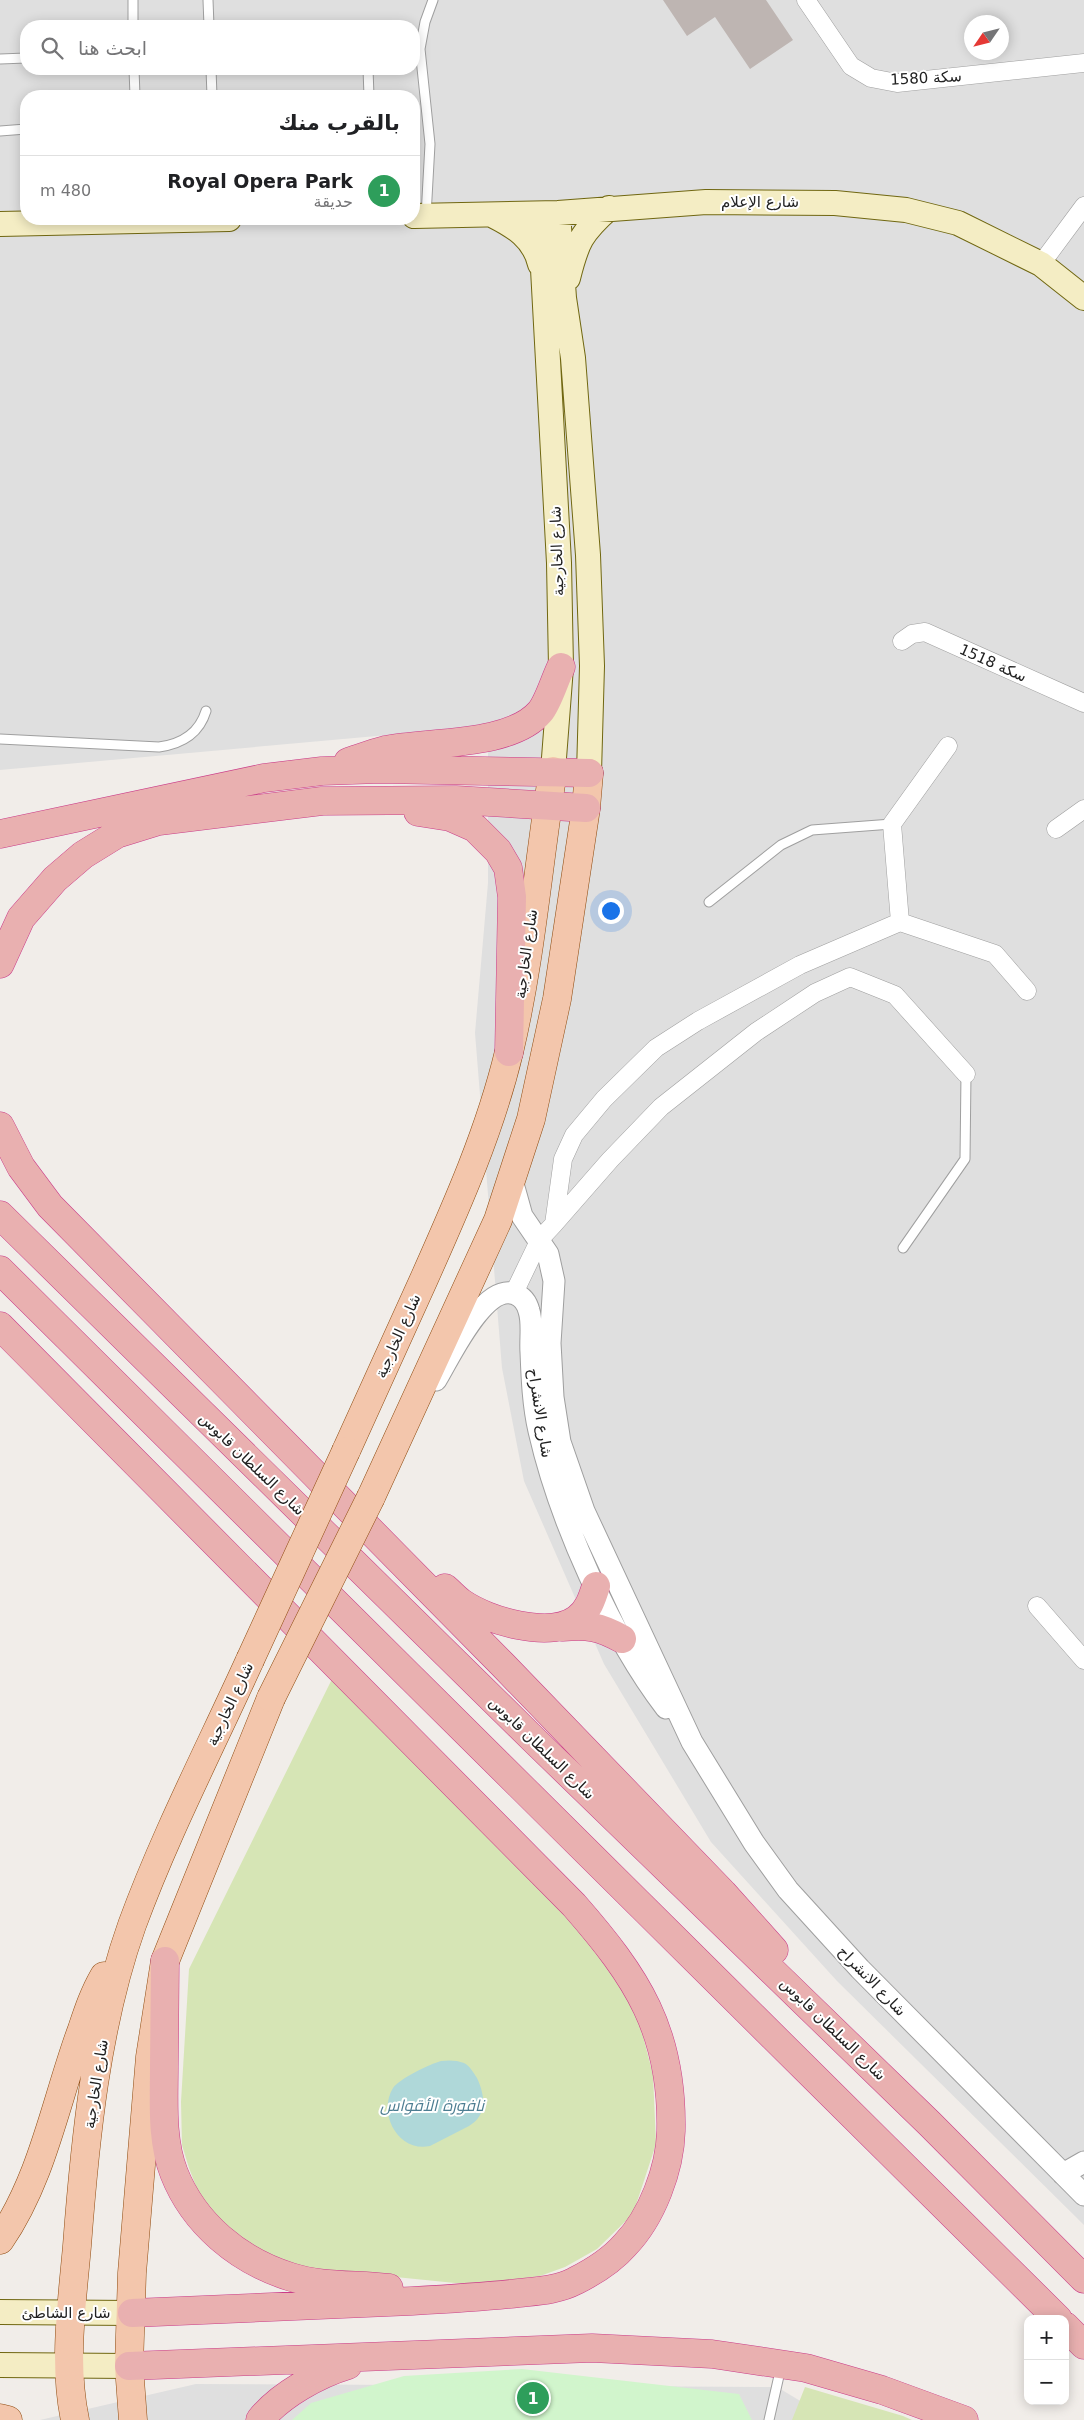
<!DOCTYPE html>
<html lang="ar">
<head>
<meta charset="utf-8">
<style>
  :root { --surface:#fff; --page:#f6f6f6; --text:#202124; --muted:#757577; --line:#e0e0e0; --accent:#7c3aed }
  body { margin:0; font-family:"DejaVu Sans",Cairo,sans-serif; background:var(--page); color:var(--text); direction:rtl }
  .controls { position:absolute; right:15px; bottom:15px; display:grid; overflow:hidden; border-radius:10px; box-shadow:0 2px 12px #0003 }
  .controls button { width:45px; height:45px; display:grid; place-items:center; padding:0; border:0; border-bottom:1px solid var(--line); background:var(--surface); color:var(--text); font:25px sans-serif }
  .compass { position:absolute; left:964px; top:15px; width:45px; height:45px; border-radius:50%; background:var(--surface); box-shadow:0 2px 12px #0003; rotate:235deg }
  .you { position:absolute; left:610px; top:910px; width:18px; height:18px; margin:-12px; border:4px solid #fff; border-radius:50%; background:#1a73e8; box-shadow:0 0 0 8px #1a73e833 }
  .badge { display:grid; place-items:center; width:32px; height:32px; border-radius:50%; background:var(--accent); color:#fff; font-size:16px; font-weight:700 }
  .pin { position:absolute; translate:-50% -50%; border:2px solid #fff; box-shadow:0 1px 5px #0006 }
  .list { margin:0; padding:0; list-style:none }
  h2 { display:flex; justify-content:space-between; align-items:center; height:65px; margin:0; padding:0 20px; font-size:21px }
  h2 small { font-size:16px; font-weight:400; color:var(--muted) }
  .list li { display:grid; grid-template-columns:32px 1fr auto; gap:15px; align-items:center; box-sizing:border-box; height:70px; padding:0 20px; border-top:1px solid var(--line) }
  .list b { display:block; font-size:19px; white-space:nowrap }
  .list p { margin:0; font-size:16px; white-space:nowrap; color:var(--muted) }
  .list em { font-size:16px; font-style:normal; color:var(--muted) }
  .icon { flex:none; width:28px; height:28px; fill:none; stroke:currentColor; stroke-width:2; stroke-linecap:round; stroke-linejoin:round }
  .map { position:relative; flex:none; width:1084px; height:2420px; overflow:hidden; direction:ltr }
  .search { position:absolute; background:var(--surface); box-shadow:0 2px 12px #0003; left:20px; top:20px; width:400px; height:55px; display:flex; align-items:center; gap:12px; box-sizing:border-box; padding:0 18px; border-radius:20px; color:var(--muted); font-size:19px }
  .panel { position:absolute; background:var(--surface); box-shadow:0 2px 12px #0003; left:20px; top:90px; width:400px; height:135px; border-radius:20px; direction:rtl }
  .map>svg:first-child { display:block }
  .residential { fill:#dfdfdf; fill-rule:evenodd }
  .grass { fill:#d6e5b5 }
  .park { fill:#d1f5cc }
  .water { fill:#afd8d9 }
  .building { fill:#beb5b2 }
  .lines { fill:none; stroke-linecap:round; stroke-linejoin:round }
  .service-casing { stroke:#9f9f9f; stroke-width:11 }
  .minor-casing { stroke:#9f9f9f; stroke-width:19 }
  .tertiary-casing { stroke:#9f9f9f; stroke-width:23 }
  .secondary-casing { stroke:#706711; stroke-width:26 }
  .primary-casing { stroke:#8f4b10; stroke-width:29 }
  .trunk-casing { stroke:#ca3c89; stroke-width:29 }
  .service { stroke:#fff; stroke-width:9 }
  .minor { stroke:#fff; stroke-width:18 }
  .tertiary { stroke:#fff; stroke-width:21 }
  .secondary { stroke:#f4edc4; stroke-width:24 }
  .primary { stroke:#f3c6ac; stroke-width:28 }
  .trunk { stroke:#e9b0b0; stroke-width:28 }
  .primary-bridge-casing { stroke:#8f4b10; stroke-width:29; stroke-linecap:butt }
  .primary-bridge { stroke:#f3c6ac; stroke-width:28 }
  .labels { text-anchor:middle; stroke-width:4; stroke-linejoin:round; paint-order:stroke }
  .street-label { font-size:15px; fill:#222; stroke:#fff }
  .water-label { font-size:16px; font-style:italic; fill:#4c7d91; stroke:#fff }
</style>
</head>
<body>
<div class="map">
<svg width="1084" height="2420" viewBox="0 0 1084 2420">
  <rect width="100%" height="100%" fill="#f1ede9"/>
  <path class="residential" d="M 0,0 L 1084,0 L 1084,2225 L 837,1981 L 711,1842 L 604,1664 L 524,1481 L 502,1368 L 475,1033 L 488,883 L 488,726 L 0,770 ZM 972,22 L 1002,22 L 1002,52 L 972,52 ZM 26,26 L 414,26 L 414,69 L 26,69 ZM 26,96 L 414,96 L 414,219 L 26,219 Z
    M 196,2384 L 777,2387 L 832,2420 L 40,2420 Z"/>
  <path class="grass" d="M 332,1679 L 564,1914 L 602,1958 L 621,1986 L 640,2024 L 653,2075 L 656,2144 L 633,2214 L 597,2249 L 565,2267 L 540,2276 L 475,2285 L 296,2267 L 270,2257 L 243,2239 L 217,2217 L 199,2194 L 189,2168 L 182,2145 L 181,2102 L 189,1969 Z
    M 805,2387 L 903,2416 L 912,2420 L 792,2420 Z"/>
  <path class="park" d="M 522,2369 L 739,2394 L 752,2420 L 292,2420 L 311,2403 L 404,2376 Z"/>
  <path class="water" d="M 441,2061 C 448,2060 457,2060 464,2063 C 470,2066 473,2072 477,2078 C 485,2095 488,2115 469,2126 L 430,2146 C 399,2153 377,2114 393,2088 C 399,2079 430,2064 441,2061 Z"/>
  <path class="building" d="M 663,0 L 766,0 L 793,40 L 750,69 L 715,17 L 687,36 Z"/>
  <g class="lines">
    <g class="service-casing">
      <path id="service" d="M 208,0 L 209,26
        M 133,26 L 133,0
        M 0,59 L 26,58
        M 134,69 L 135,96
        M 211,69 L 212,96
        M 368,69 L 369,96
        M 0,131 L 26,129
        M 426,216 L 430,144 L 420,49 L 425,22 L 433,0
        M 0,739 L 159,747 C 181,744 199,734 206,711
        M 709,902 L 781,845 L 812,830 L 892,824
        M 903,1248 L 965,1159 L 966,1074
        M 769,2420 L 781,2367"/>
    </g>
    <g class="minor-casing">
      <path id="minor" d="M 806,0 L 851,66 L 871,78 L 897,83 L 1084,63
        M 1041,264 L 1084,206
        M 902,641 L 912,634 L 925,632 L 1084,703
        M 1056,829 L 1084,809
        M 900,922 L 892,824 L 948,746
        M 554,1224 L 610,1160 L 661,1107 L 756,1032 L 815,993 L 850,977 L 895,995 L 966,1074
        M 514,1293 L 540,1239 L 554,1224 L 563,1159 L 574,1135 L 604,1099 L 656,1048 L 698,1021 L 800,965 L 900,922 L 995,954 L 1027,991
        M 1037,1606 L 1084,1660"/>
    </g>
    <g class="tertiary-casing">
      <path id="tertiary" d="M 512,1180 L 522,1216 L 548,1254 L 554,1281 L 550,1343 L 553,1397 L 560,1442 L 584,1511 L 692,1742 L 754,1843 L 788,1890 L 860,1969 L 1084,2195
        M 436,1380 C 449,1359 484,1282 515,1294 C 523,1297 527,1303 529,1311 C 533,1323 530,1339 531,1352 C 532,1378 533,1405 539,1431 C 559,1519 611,1636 666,1708
        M 1063,2174 L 1084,2162"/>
    </g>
    <g class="secondary-casing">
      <path id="secondary" d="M 558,213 L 564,298 L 573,358 L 588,555 L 592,666 L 589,773
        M 540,214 L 559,563 L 561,667 L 553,771
        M 492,215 C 514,226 534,238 540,264
        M 414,216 L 558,213 L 706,202 L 835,203 L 906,210 L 958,223 L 1041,264 L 1084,298
        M 0,224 L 229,219
        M 568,278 C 577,242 581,233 609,208
        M 0,2312 L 132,2313
        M 0,2365 L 129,2366"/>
    </g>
    <g class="primary-casing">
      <path id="primary" d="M 346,1451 C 372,1394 398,1336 424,1279 C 457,1205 490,1131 509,1052 C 531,960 538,865 553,771
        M 371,1497 L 498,1220 L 531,1119 L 557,999 L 586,808 L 589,773
        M 0,2240 C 43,2178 56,2099 82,2029 C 88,2011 94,1993 104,1976
        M 0,2418 L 8,2420
        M 75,2420 C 63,2363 72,2303 77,2246 C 85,2140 96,2026 132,1925 C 165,1835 210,1748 250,1660
        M 133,2420 L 129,2366 L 132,2273 L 150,2057 L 165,1961 L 271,1698"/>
    </g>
    <g class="trunk-casing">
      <path id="trunk" d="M 348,762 C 360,758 373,753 385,750 C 427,741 510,747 540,712 C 548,703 555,679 561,667
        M 418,812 L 450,817 L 475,828 L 498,851 L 508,868 L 512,897 L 509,1052
        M 0,834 L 264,778 L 322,771 L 380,769 L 589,773
        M 0,964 L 21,918 L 55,879 L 83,855 L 117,834 L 159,821 L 322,801 L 456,800 L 586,808
        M 0,1126 L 21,1167 L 50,1206 L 503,1665 L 723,1893 L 774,1950
        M 0,1215 L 534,1740 L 930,2124 L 1084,2279
        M 0,1270 L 1058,2319
        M 0,1326 L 574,1905 C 637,1977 673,2031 671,2131 C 670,2169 652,2217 625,2245 C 612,2260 593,2272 575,2281 C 558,2290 537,2291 519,2293 C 483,2297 448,2299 412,2301 C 318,2305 225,2309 132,2313
        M 445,1588 C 451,1593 456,1599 462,1603 C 488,1621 550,1639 577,1619 C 588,1611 592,1599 596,1586
        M 562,1627 C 588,1625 599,1626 622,1639
        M 165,1961 C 165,1996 164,2032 164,2067 C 164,2101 161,2140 174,2173 C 194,2224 239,2261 291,2277 C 322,2287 358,2284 389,2288
        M 1065,2326 L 1084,2345
        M 129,2366 L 592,2348 L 712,2354 L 806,2368 L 882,2390 L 964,2420
        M 260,2420 C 280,2395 318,2374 348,2365"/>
    </g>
    <use href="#service" class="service"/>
    <use href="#minor" class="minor"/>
    <use href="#tertiary" class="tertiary"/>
    <use href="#secondary" class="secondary"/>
    <use href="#primary" class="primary"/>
    <use href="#trunk" class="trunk"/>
    <g class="primary-bridge-casing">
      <path id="primary-bridge" d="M 250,1660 L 346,1451
        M 271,1698 L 371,1497"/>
    </g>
    <use href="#primary-bridge" class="primary-bridge"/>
  </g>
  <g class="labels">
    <g class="street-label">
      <text transform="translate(926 78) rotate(-3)" y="5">سكة 1580</text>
      <text x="760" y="207">شارع الإعلام</text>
      <text transform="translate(557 551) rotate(-92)" y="5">شارع الخارجية</text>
      <text transform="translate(993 663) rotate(24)" y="5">سكة 1518</text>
      <text transform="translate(526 954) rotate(-82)" y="5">شارع الخارجية</text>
      <text transform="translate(398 1336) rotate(-66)" y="5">شارع الخارجية</text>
      <text transform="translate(540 1413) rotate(81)" y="5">شارع الانشراح</text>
      <text transform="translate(252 1464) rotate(44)" y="5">شارع السلطان قابوس</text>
      <text transform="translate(230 1704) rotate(-65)" y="5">شارع الخارجية</text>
      <text transform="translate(542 1748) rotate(44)" y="5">شارع السلطان قابوس</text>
      <text transform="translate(872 1981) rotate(46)" y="5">شارع الانشراح</text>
      <text transform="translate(833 2029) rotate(44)" y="5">شارع السلطان قابوس</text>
      <text transform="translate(96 2084) rotate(-81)" y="5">شارع الخارجية</text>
      <text x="66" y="2318">شارع الشاطئ</text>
    </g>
    <g class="water-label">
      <text x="432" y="2111">نافورة الأقواس</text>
    </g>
  </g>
</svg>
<div class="controls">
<button>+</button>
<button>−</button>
</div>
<svg class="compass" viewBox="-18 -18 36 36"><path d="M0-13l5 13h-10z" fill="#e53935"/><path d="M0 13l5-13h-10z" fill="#757577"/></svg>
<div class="you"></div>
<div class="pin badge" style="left:533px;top:2398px;background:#2e9e5b">1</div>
<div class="search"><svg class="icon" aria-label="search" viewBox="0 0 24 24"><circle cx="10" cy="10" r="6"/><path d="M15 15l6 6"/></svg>ابحث هنا</div>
<section class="panel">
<h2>بالقرب منك<small></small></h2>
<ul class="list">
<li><span class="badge" style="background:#2e9e5b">1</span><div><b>Royal Opera Park</b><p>حديقة</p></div><em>480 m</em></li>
</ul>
</section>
</div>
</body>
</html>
